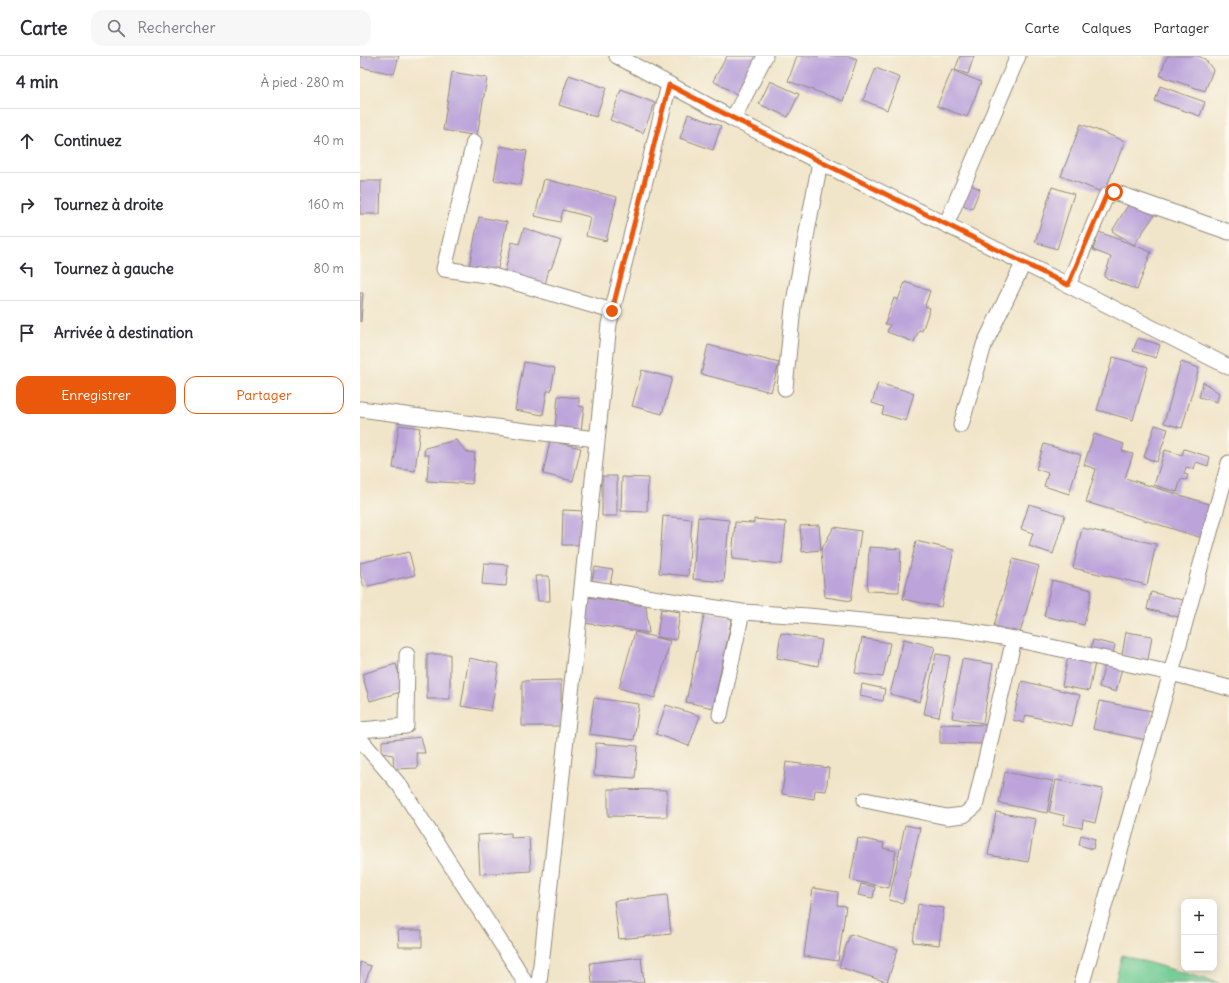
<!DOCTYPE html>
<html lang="fr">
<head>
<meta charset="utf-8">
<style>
  :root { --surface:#fff; --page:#f7f7f7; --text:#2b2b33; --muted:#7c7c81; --line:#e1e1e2; --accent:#ea580c }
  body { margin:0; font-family:Delius,sans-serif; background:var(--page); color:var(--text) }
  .controls { position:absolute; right:12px; bottom:12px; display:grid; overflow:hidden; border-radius:8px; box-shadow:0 2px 10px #0003 }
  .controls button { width:36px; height:36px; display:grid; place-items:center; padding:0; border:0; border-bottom:1px solid var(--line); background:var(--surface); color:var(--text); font:20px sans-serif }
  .stop { position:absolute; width:12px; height:12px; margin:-9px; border:3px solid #ea580c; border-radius:50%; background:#fff }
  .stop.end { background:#ea580c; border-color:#fff; box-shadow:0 1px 4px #0008 }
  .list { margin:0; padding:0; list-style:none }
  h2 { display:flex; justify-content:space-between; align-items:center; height:52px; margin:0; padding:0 16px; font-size:17px }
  h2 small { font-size:13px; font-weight:400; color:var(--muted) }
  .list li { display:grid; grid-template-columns:26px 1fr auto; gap:12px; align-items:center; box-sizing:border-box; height:64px; padding:0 16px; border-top:1px solid var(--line) }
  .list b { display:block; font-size:15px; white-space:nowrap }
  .list em { font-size:13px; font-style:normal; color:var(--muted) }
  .actions { display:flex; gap:8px; padding:12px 16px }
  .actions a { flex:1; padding:9px 0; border:1px solid var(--accent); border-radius:12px; text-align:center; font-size:14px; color:var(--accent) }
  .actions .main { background:var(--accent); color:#fff }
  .icon { flex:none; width:22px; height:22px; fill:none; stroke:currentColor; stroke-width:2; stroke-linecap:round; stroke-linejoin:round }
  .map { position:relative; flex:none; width:869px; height:927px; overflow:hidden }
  header { display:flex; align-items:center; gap:24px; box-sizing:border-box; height:56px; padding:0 20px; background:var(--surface); border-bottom:1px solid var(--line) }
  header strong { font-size:19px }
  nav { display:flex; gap:22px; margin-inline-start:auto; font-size:14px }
  .search { width:280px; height:36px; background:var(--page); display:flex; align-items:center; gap:10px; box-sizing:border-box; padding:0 14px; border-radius:12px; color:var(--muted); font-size:15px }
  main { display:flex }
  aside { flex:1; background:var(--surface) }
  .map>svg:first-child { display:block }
  .green { fill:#72cc94; stroke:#4e7c60 }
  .building { fill:#bca4da }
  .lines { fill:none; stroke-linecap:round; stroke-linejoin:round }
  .minor-casing { stroke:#8e887a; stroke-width:17 }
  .minor { stroke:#fff; stroke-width:15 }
  .route { stroke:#ea580c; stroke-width:5 }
</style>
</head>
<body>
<header>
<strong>Carte</strong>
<div class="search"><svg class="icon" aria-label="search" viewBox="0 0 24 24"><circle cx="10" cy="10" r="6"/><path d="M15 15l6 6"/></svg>Rechercher</div>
<nav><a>Carte</a><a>Calques</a><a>Partager</a></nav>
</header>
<main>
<aside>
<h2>4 min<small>À pied · 280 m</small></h2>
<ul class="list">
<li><svg class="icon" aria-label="ahead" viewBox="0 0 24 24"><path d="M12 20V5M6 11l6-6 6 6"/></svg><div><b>Continuez</b></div><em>40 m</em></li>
<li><svg class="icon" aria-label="right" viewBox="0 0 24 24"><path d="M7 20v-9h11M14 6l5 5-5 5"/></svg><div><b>Tournez à droite</b></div><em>160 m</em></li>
<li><svg class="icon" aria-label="left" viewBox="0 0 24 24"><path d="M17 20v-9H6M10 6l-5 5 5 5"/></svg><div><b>Tournez à gauche</b></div><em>80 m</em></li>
<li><svg class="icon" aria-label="arrive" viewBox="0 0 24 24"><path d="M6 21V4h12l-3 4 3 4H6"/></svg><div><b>Arrivée à destination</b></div></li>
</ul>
<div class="actions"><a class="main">Enregistrer</a><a>Partager</a></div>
</aside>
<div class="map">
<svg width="869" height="927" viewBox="0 0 869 927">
  <rect width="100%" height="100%" fill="#fbf7ec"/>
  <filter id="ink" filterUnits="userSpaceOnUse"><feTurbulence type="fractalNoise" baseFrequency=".025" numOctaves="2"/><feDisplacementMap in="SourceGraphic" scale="8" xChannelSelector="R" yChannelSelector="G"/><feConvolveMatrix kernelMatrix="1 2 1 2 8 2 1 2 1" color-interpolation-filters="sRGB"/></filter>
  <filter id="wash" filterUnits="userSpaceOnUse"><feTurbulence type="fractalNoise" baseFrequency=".012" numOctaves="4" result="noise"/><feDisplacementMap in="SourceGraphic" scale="16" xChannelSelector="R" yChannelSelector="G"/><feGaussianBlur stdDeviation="0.9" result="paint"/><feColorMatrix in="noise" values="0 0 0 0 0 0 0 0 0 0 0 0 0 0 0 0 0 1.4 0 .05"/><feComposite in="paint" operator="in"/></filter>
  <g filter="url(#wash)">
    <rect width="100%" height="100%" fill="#f1e5c9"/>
    <path class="green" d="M 762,899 L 859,927 L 755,927 Z"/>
    <g id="blocks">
      <path class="building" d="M 0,0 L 39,0 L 34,18 L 0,11 Z
        M 367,0 L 402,0 L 380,40 L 353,25 Z
        M 437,0 L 488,0 L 497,3 L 483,45 L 428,25 Z
        M 600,0 L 614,0 L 608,18 L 595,14 Z
        M 807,0 L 838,0 L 845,3 L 853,14 L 845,35 L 800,20 Z
        M 516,12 L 540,22 L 527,54 L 503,44 Z
        M 592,14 L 621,26 L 607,61 L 577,50 Z
        M 92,16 L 127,22 L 117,80 L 83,74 Z
        M 209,19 L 246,32 L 236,61 L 199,49 Z
        M 410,25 L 439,38 L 428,61 L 399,48 Z
        M 800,30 L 845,46 L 840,60 L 795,45 Z
        M 261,34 L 295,47 L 283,77 L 250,64 Z
        M 328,58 L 361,70 L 353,94 L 320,82 Z
        M 721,68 L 765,85 L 744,137 L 701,120 Z
        M 140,90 L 167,95 L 161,129 L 134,124 Z
        M 184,123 L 257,141 L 246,185 L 226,180 L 230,161 L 203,154 L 200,166 L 175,160 Z
        M 0,125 L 21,125 L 20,158 L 0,158 Z
        M 606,127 L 620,133 L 612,153 L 598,147 Z
        M 692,131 L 714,138 L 697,193 L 675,186 Z
        M 772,143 L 795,158 L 774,189 L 791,196 L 777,234 L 744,221 L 751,201 L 733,194 L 739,176 L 774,189 L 752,175 Z
        M 119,161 L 147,166 L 137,217 L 109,211 Z
        M 164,172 L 201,185 L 191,213 L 189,213 L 185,229 L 144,219 L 152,186 L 159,188 Z
        M 545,226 L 570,235 L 565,250 L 570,252 L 562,275 L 559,274 L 554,286 L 527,276 L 530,269 L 525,268 L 534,242 L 538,244 Z
        M 0,237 L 3,237 L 1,266 L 0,266 Z
        M 778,282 L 800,289 L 796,302 L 773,295 Z
        M 348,289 L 419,307 L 411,336 L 341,318 Z
        M 753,301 L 788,311 L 773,364 L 737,354 Z
        M 164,306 L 195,312 L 191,335 L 187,335 L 183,359 L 155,354 Z
        M 821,306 L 839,312 L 822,372 L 804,367 Z
        M 282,314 L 312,322 L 302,358 L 272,350 Z
        M 843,326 L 859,337 L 857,346 L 839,341 Z
        M 518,327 L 554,337 L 546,365 L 522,358 L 524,351 L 512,347 Z
        M 198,340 L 219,342 L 219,350 L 224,351 L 221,375 L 195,372 Z
        M 39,369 L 60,372 L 55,415 L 33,412 Z
        M 795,369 L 808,373 L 797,406 L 784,401 Z
        M 734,378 L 764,388 L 762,395 L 773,398 L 765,422 L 852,449 L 842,482 L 726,446 L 736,413 L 724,409 Z
        M 96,384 L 107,396 L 115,397 L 112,428 L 67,425 L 69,399 L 64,399 L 65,392 Z
        M 190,385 L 221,392 L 213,425 L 183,418 Z
        M 684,388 L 721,399 L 709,438 L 684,430 L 688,417 L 676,413 Z
        M 824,393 L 850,401 L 848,410 L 836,406 L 834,413 L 826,411 L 824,418 L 828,419 L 826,424 L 821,423 L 817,436 L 794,429 L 805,394 L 822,399 Z
        M 242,420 L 257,420 L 257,460 L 242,460 Z
        M 262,421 L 288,422 L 287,456 L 261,455 Z
        M 669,448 L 705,459 L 693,498 L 669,490 L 673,477 L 661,473 Z
        M 203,454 L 225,455 L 224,489 L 202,489 Z
        M 303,460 L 332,463 L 328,520 L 299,517 Z
        M 338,461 L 369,464 L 364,526 L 333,523 Z
        M 394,463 L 426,466 L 422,508 L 372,503 L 375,466 L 394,467 Z
        M 459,469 L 461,494 L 442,496 L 440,470 Z
        M 474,471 L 501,475 L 491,545 L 465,541 L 461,494 Z
        M 722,472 L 796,488 L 787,529 L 713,512 Z
        M 556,485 L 594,494 L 581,551 L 543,543 Z
        M 509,491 L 541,493 L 539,536 L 507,535 Z
        M 49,496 L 55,519 L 4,531 L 0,517 L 0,507 Z
        M 653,503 L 679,510 L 660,577 L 634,570 Z
        M 124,507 L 148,509 L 146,530 L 122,528 Z
        M 235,511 L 253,514 L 250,528 L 232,524 Z
        M 175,520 L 189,520 L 190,545 L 178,545 Z
        M 692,524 L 732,534 L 724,569 L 684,560 Z
        M 791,536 L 826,545 L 822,562 L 787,553 Z
        M 228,541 L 286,550 L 289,577 L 224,567 Z
        M 301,553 L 320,556 L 316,584 L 297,581 Z
        M 345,555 L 372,561 L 353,652 L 326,646 Z
        M 275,576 L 310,585 L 295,642 L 259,632 Z
        M 766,576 L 792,580 L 788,604 L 762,599 Z
        M 421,577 L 462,584 L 458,610 L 417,602 Z
        M 502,582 L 530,587 L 523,621 L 495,617 Z
        M 544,583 L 575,591 L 560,646 L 530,638 Z
        M 733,584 L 755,589 L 753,598 L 731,593 Z
        M 709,596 L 736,602 L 729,635 L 702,630 Z
        M 67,598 L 90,598 L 90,643 L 67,643 Z
        M 576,598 L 590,600 L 579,661 L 564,658 Z
        M 109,602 L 139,608 L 131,655 L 101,650 Z
        M 602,603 L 633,608 L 623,667 L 592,662 Z
        M 36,608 L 44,635 L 10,645 L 2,618 Z
        M 745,608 L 762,612 L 756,636 L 739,631 Z
        M 201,624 L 201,670 L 162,670 L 162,625 Z
        M 662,625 L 720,639 L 712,670 L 666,659 L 664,667 L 653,664 Z
        M 502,628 L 525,633 L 523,645 L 500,640 Z
        M 234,642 L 279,648 L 274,684 L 229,678 Z
        M 739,645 L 792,655 L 786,684 L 733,673 Z
        M 306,649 L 340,660 L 329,690 L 296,678 Z
        M 580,668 L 629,669 L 628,688 L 580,687 Z
        M 61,681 L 65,697 L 56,697 L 57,702 L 58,712 L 34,713 L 33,699 L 22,697 L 22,685 Z
        M 236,687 L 278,690 L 275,722 L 234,719 Z
        M 426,706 L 469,712 L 466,735 L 455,734 L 454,743 L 422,738 Z
        M 645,716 L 693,725 L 687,757 L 639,747 Z
        M 696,724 L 743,733 L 735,767 L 723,764 L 722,772 L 703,768 L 705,760 L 689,756 Z
        M 248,733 L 307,734 L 307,761 L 248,760 Z
        M 636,756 L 676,763 L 668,806 L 628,799 Z
        M 545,769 L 560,772 L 543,847 L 529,844 Z
        M 151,777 L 151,782 L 169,781 L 171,815 L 120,818 L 118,779 Z
        M 721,779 L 735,783 L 733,793 L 719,789 Z
        M 498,782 L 524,787 L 523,792 L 536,795 L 529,832 L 490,824 Z
        M 501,828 L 515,831 L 513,842 L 498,839 Z
        M 453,832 L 478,836 L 477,849 L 486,850 L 478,905 L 444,900 Z
        M 307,839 L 311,878 L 259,883 L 254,845 Z
        M 558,848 L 584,852 L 579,889 L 553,886 Z
        M 38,874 L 62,874 L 62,891 L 39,891 Z
        M 490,878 L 538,893 L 527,926 L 479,911 Z
        M 281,901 L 284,927 L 232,927 L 230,907 Z
        M 0,906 L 11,910 L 5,927 L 0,927 Z"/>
    </g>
  </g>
  <g filter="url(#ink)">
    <use href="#blocks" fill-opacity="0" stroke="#8e887a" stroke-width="1"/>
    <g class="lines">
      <g class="minor-casing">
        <path id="minor" d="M 257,0 L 373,63 L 708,229 L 869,311
          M 373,63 L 405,0
          M 114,86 L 84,213 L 133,220 L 252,255
          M 586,169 L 658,0
          M 708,229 L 746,140 L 754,136 L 869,176
          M 425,332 L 433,251 L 460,106
          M 0,353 L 166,375 L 237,383
          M 601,369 L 624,289 L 663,208
          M 222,531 L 382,556 L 448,560 L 601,574 L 654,583 L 811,617 L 869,632
          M 360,659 L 382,556
          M 0,674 L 46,670 L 47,599
          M 0,683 L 40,730 L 155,909 L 165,927
          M 505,744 L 587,761 L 604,759 L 615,750 L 654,583
          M 179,927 L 213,619 L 249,268 L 309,29
          M 722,927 L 811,617 L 869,407"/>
      </g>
      <use href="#minor" class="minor"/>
    </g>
  </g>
  <g class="lines" filter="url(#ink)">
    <path class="route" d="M 252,255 L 309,29 L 373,62 L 708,229 L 746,140 L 754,136"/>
  </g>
</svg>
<div class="controls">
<button>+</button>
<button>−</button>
</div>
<div class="stop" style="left:754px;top:136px"></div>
<div class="stop end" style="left:252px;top:255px"></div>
</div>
</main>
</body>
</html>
